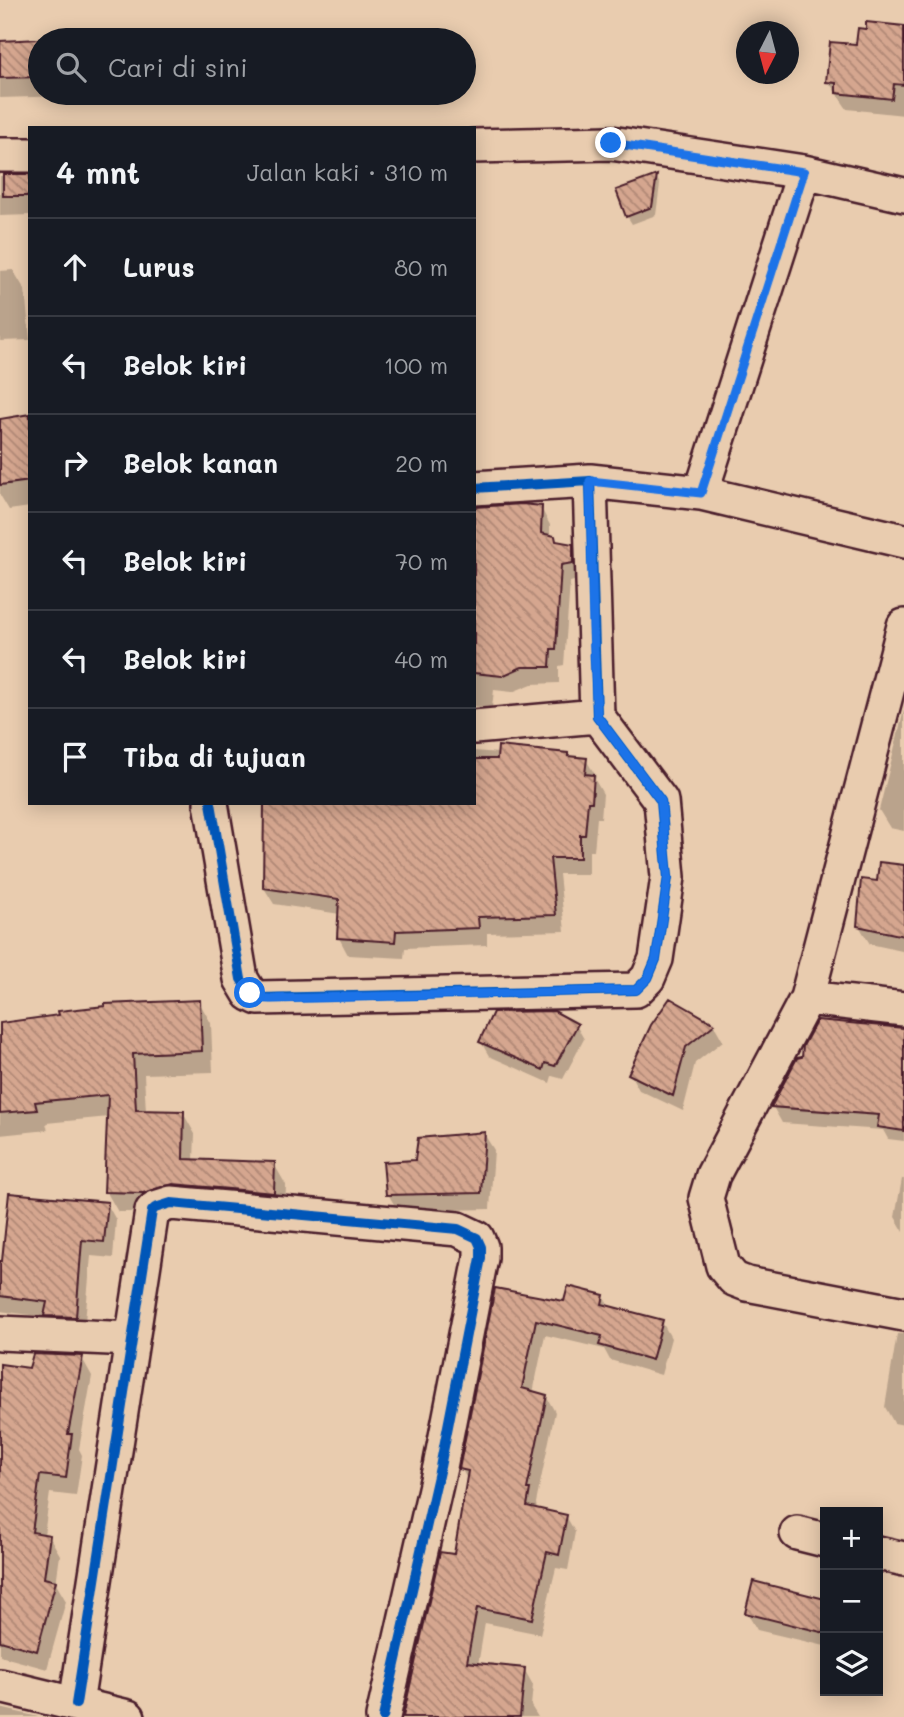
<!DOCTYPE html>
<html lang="id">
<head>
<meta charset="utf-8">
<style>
  :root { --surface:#171b24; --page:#242831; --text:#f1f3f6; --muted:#9ea1a6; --line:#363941 }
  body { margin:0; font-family:Mali,sans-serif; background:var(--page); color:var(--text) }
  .controls { position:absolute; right:21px; bottom:21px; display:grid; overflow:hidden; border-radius:0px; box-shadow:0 4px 18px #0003 }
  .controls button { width:63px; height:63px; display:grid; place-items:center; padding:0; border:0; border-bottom:2px solid var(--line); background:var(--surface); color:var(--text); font:35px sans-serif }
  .compass { position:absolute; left:736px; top:21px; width:63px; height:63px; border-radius:50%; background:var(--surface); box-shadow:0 4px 18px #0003; rotate:186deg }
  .stop { position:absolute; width:21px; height:21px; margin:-16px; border:5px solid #1a73e8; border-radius:50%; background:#fff }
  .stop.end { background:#1a73e8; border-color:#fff; box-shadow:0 2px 7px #0008 }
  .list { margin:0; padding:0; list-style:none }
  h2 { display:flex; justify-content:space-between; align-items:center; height:91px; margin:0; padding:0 28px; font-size:30px }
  h2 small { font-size:23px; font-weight:400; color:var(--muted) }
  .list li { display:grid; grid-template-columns:46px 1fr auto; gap:21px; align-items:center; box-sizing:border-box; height:98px; padding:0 28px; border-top:2px solid var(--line) }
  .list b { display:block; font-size:26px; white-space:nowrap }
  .list em { font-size:23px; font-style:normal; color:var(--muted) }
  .icon { flex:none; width:38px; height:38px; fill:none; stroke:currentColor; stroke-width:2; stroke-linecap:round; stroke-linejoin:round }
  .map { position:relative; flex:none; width:904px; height:1717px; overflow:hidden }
  .search { position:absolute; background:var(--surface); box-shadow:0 4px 18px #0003; left:28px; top:28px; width:448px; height:77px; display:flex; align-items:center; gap:18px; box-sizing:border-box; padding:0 24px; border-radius:38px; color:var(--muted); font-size:26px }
  .panel { position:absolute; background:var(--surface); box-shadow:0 4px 18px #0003; left:28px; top:126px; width:448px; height:679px; border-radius:0px }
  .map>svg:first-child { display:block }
  .shadow { fill:#0003 }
  .building { fill:url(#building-back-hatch); stroke:#4a1f2b; stroke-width:2 }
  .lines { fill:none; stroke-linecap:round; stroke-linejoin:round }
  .minor-casing { stroke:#4a1f2b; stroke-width:38 }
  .minor { stroke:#e9ccaf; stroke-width:33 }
  .cycleway-casing { stroke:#e9ccaf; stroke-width:15 }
  .cycleway { stroke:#0057b8; stroke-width:10 }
  .route { stroke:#1a73e8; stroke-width:9 }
</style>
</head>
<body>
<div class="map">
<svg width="904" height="1717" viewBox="0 0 904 1717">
  <defs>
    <pattern id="building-back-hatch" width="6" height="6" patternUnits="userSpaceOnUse" patternTransform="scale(1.75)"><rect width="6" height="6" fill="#d5a68f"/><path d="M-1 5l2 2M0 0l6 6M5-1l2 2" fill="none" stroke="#af8775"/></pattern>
  </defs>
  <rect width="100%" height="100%" fill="#e9ccaf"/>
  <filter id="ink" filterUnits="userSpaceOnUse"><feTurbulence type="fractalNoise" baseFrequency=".0143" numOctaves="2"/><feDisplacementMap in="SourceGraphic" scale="14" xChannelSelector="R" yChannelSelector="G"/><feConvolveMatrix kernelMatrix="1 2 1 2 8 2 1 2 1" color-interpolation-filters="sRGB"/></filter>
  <g filter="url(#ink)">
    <path class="shadow" d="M 904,28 L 904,115 L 847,109 L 828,81 L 858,46 Z
      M 160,37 L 162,40 L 69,40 Z
      M 40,41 L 40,93 L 170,93 L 0,98 L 0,42 Z
      M 0,176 L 30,176 L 30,215 L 0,216 Z
      M 656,177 L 660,184 L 656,215 L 632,224 L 627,216 Z
      M 13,270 L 25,290 L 30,340 L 0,341 L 0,271 Z
      M 30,416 L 30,507 L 9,510 L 0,495 L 0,421 Z
      M 541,508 L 550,525 L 550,537 L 557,543 L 571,545 L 581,562 L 582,579 L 570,582 L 564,665 L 559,666 L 559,683 L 532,684 L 512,692 L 494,690 L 492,708 L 474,706 L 474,509 Z
      M 904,710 L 904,831 L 890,828 L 879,810 Z
      M 474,751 L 586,760 L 596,776 L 595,780 L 603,794 L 601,818 L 597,818 L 594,851 L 589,851 L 589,874 L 559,874 L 565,931 L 487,933 L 487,945 L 405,948 L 404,958 L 348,955 L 339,938 L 340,914 L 274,904 L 264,888 L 474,803 Z
      M 904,867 L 904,954 L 902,951 L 870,944 L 859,926 L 879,883 Z
      M 671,1001 L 714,1025 L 723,1041 L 695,1063 L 683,1111 L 639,1090 L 630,1074 Z
      M 199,1002 L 211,1023 L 213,1072 L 144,1074 L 146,1112 L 183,1113 L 195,1134 L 194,1161 L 274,1164 L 286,1185 L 285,1213 L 118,1212 L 106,1191 L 109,1117 L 46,1123 L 48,1130 L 0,1135 L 0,1058 Z
      M 576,1025 L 584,1039 L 563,1079 L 552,1076 L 550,1083 L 489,1056 L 481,1042 Z
      M 904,1029 L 904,1141 L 888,1139 L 883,1130 L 782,1123 L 773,1107 L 798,1060 Z
      M 484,1134 L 494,1150 L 490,1209 L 398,1211 L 388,1194 L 417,1162 Z
      M 902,1179 L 904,1179 L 904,1232 L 895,1217 Z
      M 107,1204 L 116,1220 L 113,1258 L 91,1256 L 84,1333 L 55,1332 L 46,1317 L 0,1311 L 0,1263 Z
      M 496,1290 L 566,1303 L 603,1296 L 610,1308 L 662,1322 L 671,1338 L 661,1375 L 610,1360 L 604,1349 L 545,1335 L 533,1393 L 546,1396 L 555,1412 L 536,1503 L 537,1510 L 566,1516 L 575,1532 L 568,1570 L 556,1568 L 540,1634 L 485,1623 L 478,1665 L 524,1669 L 533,1685 L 531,1706 L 538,1717 L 409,1717 L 456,1556 L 468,1481 L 461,1468 Z
      M 897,1334 L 904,1334 L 904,1425 L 894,1423 L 885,1407 Z
      M 82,1358 L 92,1376 L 79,1449 L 82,1455 L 76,1496 L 50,1493 L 44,1535 L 49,1536 L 60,1555 L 56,1584 L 66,1601 L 47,1669 L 0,1656 L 0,1365 L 30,1370 Z
      M 754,1584 L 825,1601 L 825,1646 L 757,1630 L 747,1613 Z
      M 0,1708 L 39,1717 L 0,1717 Z"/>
    <path class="building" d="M 866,22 L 904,26 L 904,85 L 894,84 L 892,99 L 836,93 L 836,83 L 826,82 L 830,42 L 856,44 L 858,28 L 866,29 Z
      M 40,39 L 40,77 L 0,78 L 0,41 Z
      M 3,174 L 30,174 L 30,196 L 3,196 Z
      M 657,175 L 652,207 L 626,217 L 616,190 Z
      M 30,414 L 30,481 L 0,485 L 0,419 Z
      M 522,504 L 542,506 L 541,533 L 555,536 L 556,541 L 573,544 L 573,563 L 561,565 L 556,649 L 551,649 L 550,667 L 522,667 L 502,676 L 474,673 L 474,507 Z
      M 498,746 L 568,753 L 568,756 L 587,758 L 585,774 L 594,775 L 592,802 L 588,802 L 585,835 L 580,835 L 580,858 L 550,858 L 556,915 L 478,917 L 479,928 L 396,931 L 395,942 L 337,938 L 339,899 L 263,888 L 264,803 L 474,803 L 474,759 L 497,759 Z
      M 879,862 L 904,865 L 904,936 L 857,926 L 861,879 L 877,881 Z
      M 670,998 L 715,1024 L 686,1047 L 673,1096 L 628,1074 L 651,1025 Z
      M 200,1000 L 202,1051 L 133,1054 L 136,1110 L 184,1111 L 183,1159 L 275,1162 L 274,1193 L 173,1184 L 143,1193 L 104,1192 L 108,1095 L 35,1102 L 37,1110 L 0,1113 L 0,1023 L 59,1015 L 58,1011 L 105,1006 L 105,1004 Z
      M 554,1011 L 578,1024 L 555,1066 L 545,1063 L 543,1070 L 479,1042 L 493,1012 Z
      M 817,1020 L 904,1028 L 904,1131 L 877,1127 L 879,1115 L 771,1107 L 797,1058 L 802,1057 L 803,1046 Z
      M 485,1132 L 481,1193 L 386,1195 L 383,1162 L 415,1160 L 418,1138 Z
      M 9,1193 L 108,1202 L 104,1242 L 82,1240 L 76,1317 L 44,1316 L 47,1302 L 0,1296 L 0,1261 L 2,1261 Z
      M 568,1286 L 604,1295 L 602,1304 L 663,1320 L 652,1360 L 599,1345 L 602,1336 L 536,1320 L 522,1388 L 547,1395 L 527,1489 L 530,1489 L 527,1506 L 567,1515 L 559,1555 L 547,1552 L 532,1619 L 477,1608 L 467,1662 L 525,1668 L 520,1717 L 403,1717 L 440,1552 L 454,1554 L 468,1471 L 459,1469 L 495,1288 L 564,1301 Z
      M 33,1354 L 83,1356 L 68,1434 L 72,1434 L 66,1478 L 40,1475 L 32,1532 L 50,1535 L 44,1578 L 56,1581 L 37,1651 L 0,1641 L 0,1364 L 29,1368 Z
      M 753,1581 L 825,1599 L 825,1633 L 745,1613 Z"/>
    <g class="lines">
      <g class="minor-casing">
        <path id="minor" d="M 474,146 L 611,143 L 804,172 L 701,493 L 904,541
          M 0,155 L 30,155
          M 804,172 L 904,195
          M 590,481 L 701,493
          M 474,727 L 597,716
          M 211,803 L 241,979 L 250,994 L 258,998 L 636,990 L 648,978 L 656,959 L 668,877 L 661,801 L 597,716 L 590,481 L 474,488
          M 807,998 L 904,626
          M 904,1009 L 807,998 L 713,1175 L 706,1198 L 723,1266 L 734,1279 L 747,1284 L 904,1314
          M 0,1333 L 132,1339
          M 797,1533 L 825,1540
          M 878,1553 L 904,1559
          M 0,1686 L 128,1717
          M 76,1704 L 152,1211 L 155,1208 L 171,1203 L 458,1229 L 477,1238 L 481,1247 L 481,1258 L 440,1467 L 383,1717"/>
      </g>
      <use href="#minor" class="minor"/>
      <g class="cycleway-casing">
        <path id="cycleway" d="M 211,803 L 241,979 L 250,994 L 258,998 L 636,990 L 648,978 L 656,959 L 668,877 L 661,801 L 597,716 L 590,481 L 474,488
          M 76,1704 L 152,1211 L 155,1208 L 171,1203 L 458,1229 L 477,1238 L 481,1247 L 481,1258 L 440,1467 L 383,1717"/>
      </g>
      <use href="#cycleway" class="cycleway"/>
    </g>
  </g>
  <g class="lines" filter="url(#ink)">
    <path class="route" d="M 250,993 L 258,998 L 271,999 L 636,990 L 648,978 L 656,959 L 668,877 L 661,801 L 597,716 L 593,627 L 590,481 L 701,493 L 804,172 L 611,143"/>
  </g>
</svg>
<div class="controls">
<button>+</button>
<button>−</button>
<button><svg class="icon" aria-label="layers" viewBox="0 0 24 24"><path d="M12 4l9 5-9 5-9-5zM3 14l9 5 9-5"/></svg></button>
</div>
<svg class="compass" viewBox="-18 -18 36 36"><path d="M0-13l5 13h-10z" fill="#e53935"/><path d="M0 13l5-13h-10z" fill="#9ea1a6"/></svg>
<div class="stop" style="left:250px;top:993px"></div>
<div class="stop end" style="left:611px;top:143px"></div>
<div class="search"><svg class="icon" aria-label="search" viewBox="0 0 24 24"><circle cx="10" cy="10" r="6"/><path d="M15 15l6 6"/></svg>Cari di sini</div>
<section class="panel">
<h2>4 mnt<small>Jalan kaki · 310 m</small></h2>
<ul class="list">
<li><svg class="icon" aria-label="ahead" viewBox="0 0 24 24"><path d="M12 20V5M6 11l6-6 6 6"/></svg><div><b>Lurus</b></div><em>80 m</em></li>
<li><svg class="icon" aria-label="left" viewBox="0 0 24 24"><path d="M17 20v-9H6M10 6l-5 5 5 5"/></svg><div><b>Belok kiri</b></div><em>100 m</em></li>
<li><svg class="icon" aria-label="right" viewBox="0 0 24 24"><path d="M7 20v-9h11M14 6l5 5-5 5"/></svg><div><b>Belok kanan</b></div><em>20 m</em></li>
<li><svg class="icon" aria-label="left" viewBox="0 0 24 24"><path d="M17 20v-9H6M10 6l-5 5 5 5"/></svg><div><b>Belok kiri</b></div><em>70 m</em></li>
<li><svg class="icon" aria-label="left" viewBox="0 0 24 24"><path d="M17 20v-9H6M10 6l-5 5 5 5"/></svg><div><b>Belok kiri</b></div><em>40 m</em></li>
<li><svg class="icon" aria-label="arrive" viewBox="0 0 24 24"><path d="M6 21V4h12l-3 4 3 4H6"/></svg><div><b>Tiba di tujuan</b></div></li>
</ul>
</section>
</div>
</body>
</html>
